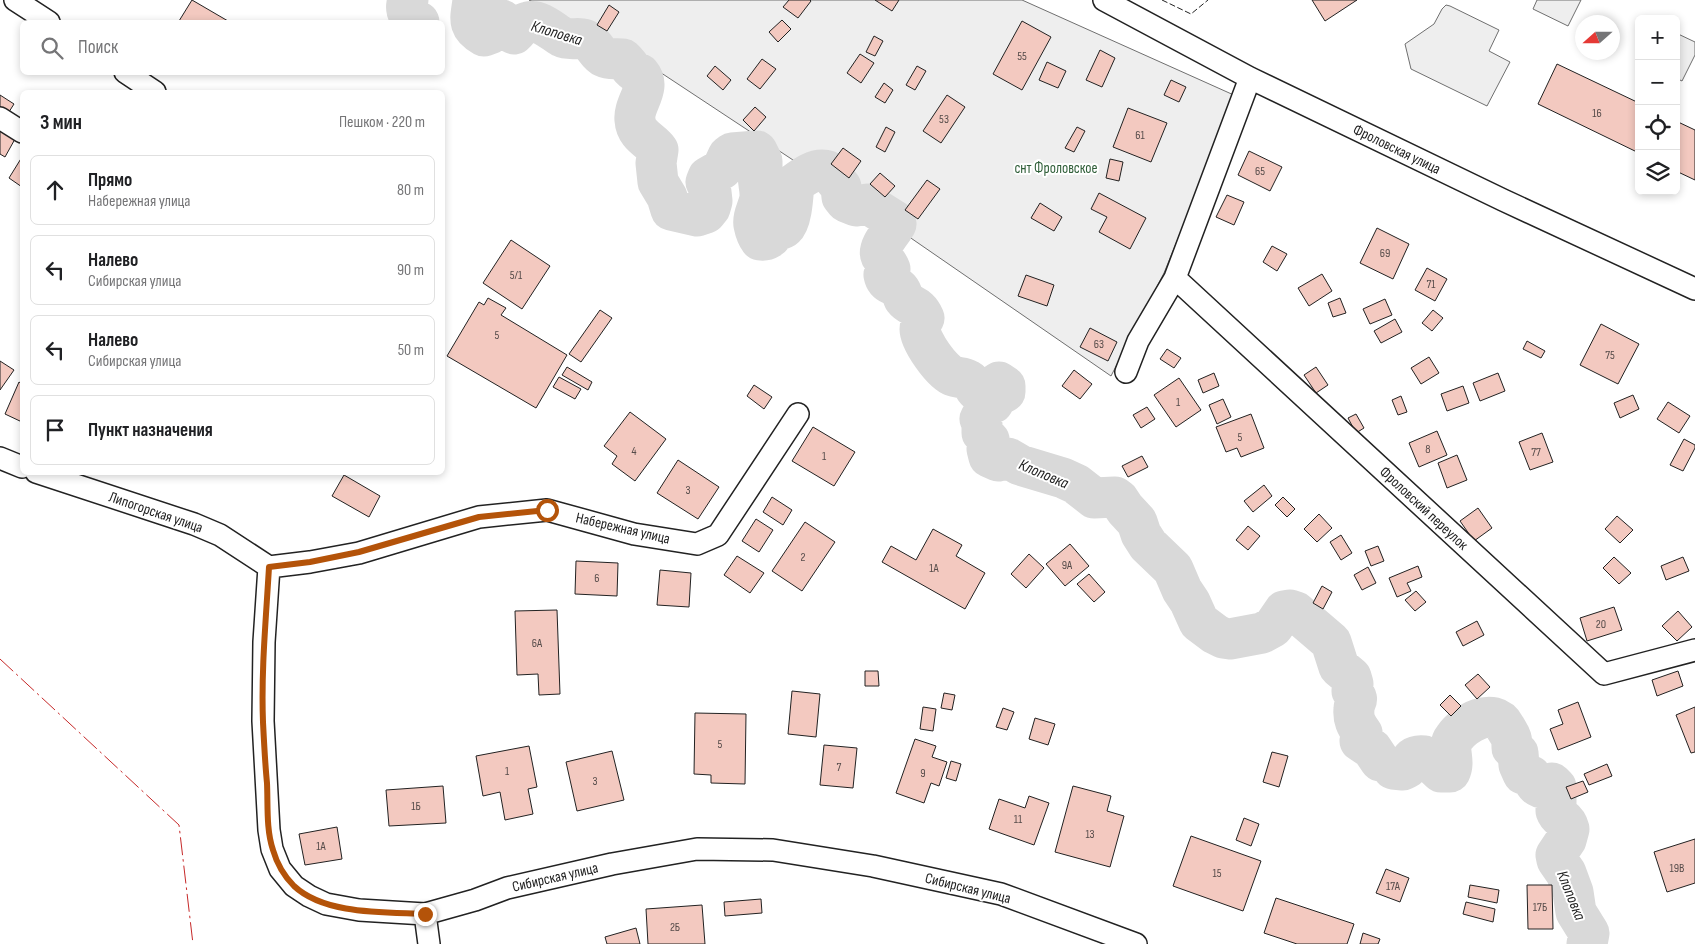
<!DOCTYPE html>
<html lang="ru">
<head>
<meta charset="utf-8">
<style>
  :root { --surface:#fff; --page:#f2f2f2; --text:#202124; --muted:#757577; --line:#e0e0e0 }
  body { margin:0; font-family:"Sofia Sans Condensed",sans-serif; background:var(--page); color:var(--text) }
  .controls { position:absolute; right:15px; top:15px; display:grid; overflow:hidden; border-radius:8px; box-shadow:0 2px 8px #0003 }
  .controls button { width:45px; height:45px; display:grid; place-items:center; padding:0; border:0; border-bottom:1px solid var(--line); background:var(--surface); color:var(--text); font:25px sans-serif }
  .compass { position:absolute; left:1575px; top:15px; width:45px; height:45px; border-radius:50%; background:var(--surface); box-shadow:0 2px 8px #0003; rotate:249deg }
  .stop { position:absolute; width:15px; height:15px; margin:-11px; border:4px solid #b45309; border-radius:50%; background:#fff }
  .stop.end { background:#b45309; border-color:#fff; box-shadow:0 1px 5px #0008 }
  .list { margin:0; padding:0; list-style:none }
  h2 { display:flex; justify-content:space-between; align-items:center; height:65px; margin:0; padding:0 20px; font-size:21px }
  h2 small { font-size:16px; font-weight:400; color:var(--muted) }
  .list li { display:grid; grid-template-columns:32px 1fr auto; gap:15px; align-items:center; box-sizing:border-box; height:70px; margin:0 10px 10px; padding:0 10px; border:1px solid var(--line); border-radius:8px }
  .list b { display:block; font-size:19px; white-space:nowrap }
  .list p { margin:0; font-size:16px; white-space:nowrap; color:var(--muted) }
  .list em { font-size:16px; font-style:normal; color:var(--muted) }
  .icon { flex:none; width:28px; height:28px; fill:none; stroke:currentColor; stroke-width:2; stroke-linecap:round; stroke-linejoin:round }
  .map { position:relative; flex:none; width:1695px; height:944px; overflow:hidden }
  .search { position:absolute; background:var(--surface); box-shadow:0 2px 8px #0003; left:20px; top:20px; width:425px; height:55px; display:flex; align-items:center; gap:12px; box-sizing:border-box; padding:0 18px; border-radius:8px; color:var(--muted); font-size:19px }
  .panel { position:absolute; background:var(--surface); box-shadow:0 2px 8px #0003; left:20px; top:90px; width:425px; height:385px; border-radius:8px }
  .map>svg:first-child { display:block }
  .green { fill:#eee; stroke:#6f6f6f }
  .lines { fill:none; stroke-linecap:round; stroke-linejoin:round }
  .river { stroke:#d9d9d9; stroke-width:41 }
  .building { fill:#f3c9c0; stroke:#222 }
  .minor-casing { stroke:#222; stroke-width:24 }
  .minor { stroke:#fff; stroke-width:21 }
  .fence { stroke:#222; stroke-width:1; stroke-dasharray:6 2.5; stroke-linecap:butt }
  .power { stroke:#c62828; stroke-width:1; stroke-dasharray:18 4 2.5 4; stroke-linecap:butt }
  .route { stroke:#b45309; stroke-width:6 }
  .labels { text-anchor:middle; stroke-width:4; stroke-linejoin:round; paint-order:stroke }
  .number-label { font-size:12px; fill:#564c4a }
  .street-label { font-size:15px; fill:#222; stroke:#fff }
  .park-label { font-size:15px; fill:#2f5e38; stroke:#fff }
  .water-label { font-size:16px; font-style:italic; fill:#222; stroke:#fff }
</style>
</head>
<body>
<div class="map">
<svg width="1695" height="944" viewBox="0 0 1695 944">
  <rect width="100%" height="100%" fill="#fff"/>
  <path class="green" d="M 529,0 L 1022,0 L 1236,96 L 1164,273 L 1111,376 L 905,234 L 628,51 Z
    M 1537,0 L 1581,0 L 1568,26 L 1533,9 Z
    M 1446,5 L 1450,6 L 1499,30 L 1489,51 L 1510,62 L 1487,106 L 1411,69 L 1405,44 L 1434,24 L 1442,9 Z
    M 1676,33 L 1695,42 L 1695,55 L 1682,81 L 1676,78 Z"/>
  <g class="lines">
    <path class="river" d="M 408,0 C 404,11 409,18 419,22
      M 473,0 C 471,18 466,26 484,36 L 492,33 L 493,24 L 497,19 L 502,20 L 506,30 L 514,34 C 519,30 521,23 528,22 C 540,19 553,32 562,37 C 570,41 581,36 588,41 C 595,45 597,54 604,57 C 610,60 617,58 623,59 C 629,64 631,72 640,74 C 652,88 633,104 635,120 C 636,136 651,140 658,150 L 656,163 L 658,182 L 667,197 L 671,210 L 697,216 L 706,213 L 710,208 L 712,201 L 711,192 L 706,182 L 708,177 L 722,169 L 728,156 L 732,153 L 757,151 L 762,161 L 762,167 C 755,174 760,185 760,194 C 761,204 752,215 754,225 C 755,230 757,236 760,240 C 767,241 772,238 774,231 C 777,230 782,230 785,227 C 792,221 793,193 794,184 C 803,177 816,167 828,171 L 841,187 L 842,197 L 846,202 L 856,206 L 868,204 L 895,221 L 896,224 C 892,232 877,247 881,256 C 884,261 888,263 890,269 L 884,275 C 886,285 892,283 898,288 C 902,291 902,295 904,299 C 910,307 918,304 924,318 C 922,322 920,324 920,329 C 920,341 942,372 953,376 C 958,378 963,377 968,380 C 977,385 972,396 989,391 L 996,384 L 999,382 L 1005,386 L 1005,392 L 997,396 L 993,403 L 988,405 L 980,419 L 982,424 L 982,433 L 989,440 L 987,449 L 989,457 L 998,461 L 1008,458 L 1020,465 L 1063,478 L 1076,484 L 1094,498 L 1115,497 L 1119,500 L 1125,509 L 1137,522 L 1141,534 L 1148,545 L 1173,569 L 1182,590 L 1190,602 L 1199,622 L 1215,634 L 1223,638 L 1230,639 L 1262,633 L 1273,627 L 1284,611 L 1290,610 L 1296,612 L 1331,642 L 1339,667 L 1351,677 L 1353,684 L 1352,691 C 1361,702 1354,700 1354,709 C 1353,719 1356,725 1362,733 L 1360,741 L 1372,749 L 1380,761
      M 1393,769 L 1403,770 L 1407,768 C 1410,759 1414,755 1424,756 L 1441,772 L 1450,772 C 1456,760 1446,748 1454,738 C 1464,723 1494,706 1505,727 C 1510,736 1512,736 1512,748 L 1518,753 L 1519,765 L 1523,774 L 1531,776 C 1535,785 1537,788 1547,789 L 1549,784 L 1552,783 L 1556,787 L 1556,811 C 1559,820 1566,817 1569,829 L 1566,840 L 1556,855 L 1557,860 L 1566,873 L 1573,892 L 1576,912 L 1589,933 L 1587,944"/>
  </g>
  <path class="building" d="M 192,0 L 228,21 L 226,22 L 179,21 Z
    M 789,0 L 810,0 L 811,1 L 798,18 L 783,7 Z
    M 875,0 L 899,0 L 892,11 Z
    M 1312,0 L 1357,0 L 1325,21 Z
    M 609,5 L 619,12 L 607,31 L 597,25 Z
    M 782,20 L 791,29 L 778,42 L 769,32 Z
    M 1022,21 L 1051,37 L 1022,90 L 993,74 Z
    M 874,36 L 883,41 L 875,56 L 866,52 Z
    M 1100,50 L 1115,58 L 1102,87 L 1086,80 Z
    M 860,54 L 874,63 L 861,83 L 847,73 Z
    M 762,59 L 776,69 L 760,89 L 747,79 Z
    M 1047,62 L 1066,71 L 1058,88 L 1039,80 Z
    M 1557,64 L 1639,103 L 1639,153 L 1538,104 Z
    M 715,66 L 731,80 L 723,90 L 707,76 Z
    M 917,66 L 926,71 L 915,90 L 906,85 Z
    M 1171,80 L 1186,87 L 1179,102 L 1164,95 Z
    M 884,83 L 893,90 L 885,103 L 875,97 Z
    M 0,95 L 14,104 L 7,115 L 0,110 Z
    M 947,95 L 965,107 L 941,143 L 923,131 Z
    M 755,107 L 766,117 L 754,131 L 743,120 Z
    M 1128,108 L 1167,123 L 1151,162 L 1113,147 Z
    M 1676,121 L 1695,130 L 1695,180 L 1676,171 Z
    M 886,127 L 895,132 L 885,152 L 876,147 Z
    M 1077,127 L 1085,131 L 1074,152 L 1065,148 Z
    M 0,130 L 15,139 L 5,157 L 0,154 Z
    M 843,148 L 861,161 L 849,178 L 831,164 Z
    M 1249,151 L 1282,167 L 1270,191 L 1238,175 Z
    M 22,157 L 22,187 L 9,178 Z
    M 1110,159 L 1123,162 L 1119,181 L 1106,178 Z
    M 880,173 L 895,186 L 885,197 L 870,184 Z
    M 927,180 L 940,189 L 918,219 L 905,210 Z
    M 1099,193 L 1146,218 L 1130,249 L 1099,232 L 1107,217 L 1091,209 Z
    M 1227,195 L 1244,202 L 1234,225 L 1216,217 Z
    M 1040,203 L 1062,217 L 1054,231 L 1031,218 Z
    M 1377,228 L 1409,244 L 1393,279 L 1360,263 Z
    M 511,240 L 550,266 L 522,309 L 483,283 Z
    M 1272,246 L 1287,254 L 1277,271 L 1263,262 Z
    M 1427,268 L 1447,279 L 1435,301 L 1415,290 Z
    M 1322,274 L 1332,291 L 1309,306 L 1298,288 Z
    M 1026,275 L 1054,285 L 1047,306 L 1018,296 Z
    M 488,298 L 506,308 L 501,315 L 567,355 L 536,408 L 447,356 L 479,302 L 484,305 Z
    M 1340,298 L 1346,313 L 1333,317 L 1328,303 Z
    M 1385,299 L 1392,315 L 1370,324 L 1363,309 Z
    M 600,310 L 612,318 L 581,362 L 569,354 Z
    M 1433,310 L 1443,318 L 1432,331 L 1422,323 Z
    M 1395,319 L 1402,332 L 1381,343 L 1374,331 Z
    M 1601,324 L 1639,344 L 1618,384 L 1580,365 Z
    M 1090,328 L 1117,342 L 1108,361 L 1080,347 Z
    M 1527,341 L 1545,351 L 1541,358 L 1523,349 Z
    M 1167,349 L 1181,358 L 1174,368 L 1160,359 Z
    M 1429,357 L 1439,373 L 1421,384 L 1411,368 Z
    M 0,361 L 14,370 L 0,390 Z
    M 567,367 L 592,382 L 588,390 L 562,375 Z
    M 1316,367 L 1328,385 L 1316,393 L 1304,375 Z
    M 1074,370 L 1092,384 L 1080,399 L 1062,386 Z
    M 1214,373 L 1219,386 L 1203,393 L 1198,380 Z
    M 1498,373 L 1505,391 L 1480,401 L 1473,383 Z
    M 559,377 L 581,389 L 575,399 L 553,387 Z
    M 1179,378 L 1201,410 L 1176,427 L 1154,395 Z
    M 19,382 L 22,384 L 22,422 L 5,414 Z
    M 754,385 L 772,397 L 764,409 L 747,396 Z
    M 1463,386 L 1469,403 L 1447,411 L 1441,394 Z
    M 1633,395 L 1639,409 L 1620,418 L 1614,403 Z
    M 1401,396 L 1407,412 L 1398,415 L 1392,400 Z
    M 1223,399 L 1231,417 L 1217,424 L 1209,405 Z
    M 1668,402 L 1690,416 L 1679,433 L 1657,419 Z
    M 1147,407 L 1155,419 L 1141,428 L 1133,415 Z
    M 630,412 L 666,439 L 635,481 L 612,464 L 617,456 L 604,446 Z
    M 1251,414 L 1264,448 L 1241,457 L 1237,448 L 1226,452 L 1216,427 Z
    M 1356,414 L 1364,428 L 1356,433 L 1348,418 Z
    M 813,427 L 855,452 L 834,486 L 792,461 Z
    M 1437,431 L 1447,455 L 1419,467 L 1409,443 Z
    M 1542,433 L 1553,462 L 1530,470 L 1519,442 Z
    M 1684,439 L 1695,445 L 1695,448 L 1683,471 L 1670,465 Z
    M 1457,455 L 1467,480 L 1447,488 L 1438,463 Z
    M 1142,456 L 1148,467 L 1128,477 L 1122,466 Z
    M 678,460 L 719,487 L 698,519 L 657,493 Z
    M 344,475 L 380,496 L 369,517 L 332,496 Z
    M 1264,485 L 1272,496 L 1253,512 L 1244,501 Z
    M 772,497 L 792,510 L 783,525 L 763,512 Z
    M 1283,497 L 1295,509 L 1287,517 L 1275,505 Z
    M 1478,508 L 1492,528 L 1474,541 L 1460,521 Z
    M 1319,514 L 1332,528 L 1317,542 L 1304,529 Z
    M 1617,516 L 1633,530 L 1620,543 L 1605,529 Z
    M 756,519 L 773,530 L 759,552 L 742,541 Z
    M 805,522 L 835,542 L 802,591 L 772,571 Z
    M 1248,526 L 1260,536 L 1248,550 L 1236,540 Z
    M 933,529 L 962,545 L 956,556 L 985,573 L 965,609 L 882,562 L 891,546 L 916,560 Z
    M 1341,535 L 1352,553 L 1341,560 L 1330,542 Z
    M 1070,544 L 1089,566 L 1065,586 L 1046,564 Z
    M 1378,546 L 1384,561 L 1371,566 L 1365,551 Z
    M 1029,554 L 1044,568 L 1026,588 L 1011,574 Z
    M 737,556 L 764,573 L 750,593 L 724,575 Z
    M 1614,557 L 1631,573 L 1619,584 L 1603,568 Z
    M 1683,557 L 1689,571 L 1666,580 L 1661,566 Z
    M 576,561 L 618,563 L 617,596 L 575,594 Z
    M 1418,566 L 1422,577 L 1407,583 L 1411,591 L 1397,597 L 1389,578 Z
    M 1368,567 L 1376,583 L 1362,590 L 1354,575 Z
    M 660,570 L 691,573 L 689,607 L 657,605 Z
    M 1089,574 L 1105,592 L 1094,602 L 1077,584 Z
    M 1322,586 L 1332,592 L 1323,609 L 1313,603 Z
    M 1416,591 L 1426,602 L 1415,611 L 1405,600 Z
    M 1614,607 L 1622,630 L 1587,641 L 1580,618 Z
    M 557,610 L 560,694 L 539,695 L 538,674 L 517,675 L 515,611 Z
    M 1678,611 L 1692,627 L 1677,641 L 1662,626 Z
    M 1477,621 L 1484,635 L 1463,646 L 1456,632 Z
    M 865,671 L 878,671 L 879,686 L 865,686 Z
    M 1678,671 L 1683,686 L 1657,696 L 1652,680 Z
    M 1478,674 L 1490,687 L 1477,699 L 1465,685 Z
    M 792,691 L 820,694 L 816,737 L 788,734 Z
    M 944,693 L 955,695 L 952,710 L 941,708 Z
    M 1450,695 L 1461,706 L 1451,716 L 1440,705 Z
    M 1578,702 L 1591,737 L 1558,750 L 1550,729 L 1563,724 L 1558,710 Z
    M 923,707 L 936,709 L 933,731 L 920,729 Z
    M 1695,707 L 1695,752 L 1691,753 L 1676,715 Z
    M 1003,708 L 1014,712 L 1007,730 L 996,727 Z
    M 695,713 L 746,714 L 745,784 L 711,783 L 711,775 L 694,774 Z
    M 1035,718 L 1055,724 L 1048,745 L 1029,739 Z
    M 915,739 L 936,746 L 932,757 L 947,762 L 939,786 L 931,783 L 924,803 L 896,793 Z
    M 824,745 L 857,748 L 853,788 L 820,785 Z
    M 529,746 L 537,787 L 528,789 L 533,814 L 505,820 L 500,792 L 483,796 L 476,756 Z
    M 612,751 L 624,800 L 577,811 L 566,762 Z
    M 1272,752 L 1288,756 L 1279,787 L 1263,782 Z
    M 951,761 L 961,764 L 956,781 L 946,778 Z
    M 1607,764 L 1612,776 L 1589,785 L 1584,774 Z
    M 1583,781 L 1588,792 L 1571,799 L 1566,787 Z
    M 443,786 L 446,823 L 389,826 L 386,790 Z
    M 1073,786 L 1111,796 L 1107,811 L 1124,816 L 1110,867 L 1055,852 Z
    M 1029,796 L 1049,803 L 1034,845 L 989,829 L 999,799 L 1025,808 Z
    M 1244,818 L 1259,824 L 1251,846 L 1236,840 Z
    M 337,827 L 342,859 L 305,865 L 299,834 Z
    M 1191,836 L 1261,861 L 1243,911 L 1173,886 Z
    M 1695,839 L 1695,883 L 1667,892 L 1654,852 Z
    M 1386,869 L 1409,878 L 1400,902 L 1376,893 Z
    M 1470,885 L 1499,890 L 1497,903 L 1468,897 Z
    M 1527,885 L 1552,885 L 1553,929 L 1528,929 Z
    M 1276,898 L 1354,924 L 1347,944 L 1297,944 L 1264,933 Z
    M 761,899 L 762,913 L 725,916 L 724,902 Z
    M 1466,902 L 1495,909 L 1493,922 L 1463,914 Z
    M 702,905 L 705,944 L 648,944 L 646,909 Z
    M 636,928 L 640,944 L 607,944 L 605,937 Z
    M 1363,933 L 1380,939 L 1378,944 L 1360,944 Z"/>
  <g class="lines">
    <g class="minor-casing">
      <path id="minor" d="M 15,0 L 49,22
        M 1104,0 L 1250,78 L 1503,200 L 1695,289
        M 125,72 L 155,92
        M 0,118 L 22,132
        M 1175,278 L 1604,674 L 1695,650
        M 1126,372 L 1138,341 L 1175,278 L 1250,78
        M 0,458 L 22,467
        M 36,472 L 194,524 L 220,535 L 269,567
        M 269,567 L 264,642 L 263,721 L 269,830 L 272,849 L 280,869 L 294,886 L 309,896 L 326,904 L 359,910 L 425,914 L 475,900 L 507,888 L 612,864 L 697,849 L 773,850 L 873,866 L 1001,894 L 1136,944
        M 269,567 L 310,562 L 359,553 L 479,517 L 547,510 L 634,534 L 697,544 L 718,535 L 798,414
        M 425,914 L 429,944"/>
    </g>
    <use href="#minor" class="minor"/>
    <path class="fence" d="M 1162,0 L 1191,14 L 1208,0"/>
    <path class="power" d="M 0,659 L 179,825 L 193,944"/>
  </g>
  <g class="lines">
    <path class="route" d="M 425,914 C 385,912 325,915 294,886 C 284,876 277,864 273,850 C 266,830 268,804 267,783 C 265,763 264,742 263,722 C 261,671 266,619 269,567 L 310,562 L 359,552 L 479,517 L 547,510"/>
  </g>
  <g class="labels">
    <g class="number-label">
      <text x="1022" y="60">55</text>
      <text x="1597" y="117">16</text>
      <text x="944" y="123">53</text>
      <text x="1140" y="139">61</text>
      <text x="1260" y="175">65</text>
      <text x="1385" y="257">69</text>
      <text x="516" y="279">5/1</text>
      <text x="1431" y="288">71</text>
      <text x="497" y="339">5</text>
      <text x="1099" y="348">63</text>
      <text x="1610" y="359">75</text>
      <text x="1178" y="406">1</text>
      <text x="1240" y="441">5</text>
      <text x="1428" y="453">8</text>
      <text x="634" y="455">4</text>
      <text x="1536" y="456">77</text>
      <text x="824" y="460">1</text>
      <text x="688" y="494">3</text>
      <text x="803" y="561">2</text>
      <text x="1067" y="569">9А</text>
      <text x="934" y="572">1А</text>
      <text x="597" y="582">6</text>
      <text x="1601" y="628">20</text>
      <text x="537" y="647">6А</text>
      <text x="720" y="748">5</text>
      <text x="839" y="771">7</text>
      <text x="507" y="775">1</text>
      <text x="923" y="777">9</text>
      <text x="595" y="785">3</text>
      <text x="416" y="810">1Б</text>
      <text x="1018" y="823">11</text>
      <text x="1090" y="838">13</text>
      <text x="321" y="850">1А</text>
      <text x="1677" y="872">19В</text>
      <text x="1217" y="877">15</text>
      <text x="1393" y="890">17А</text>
      <text x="1540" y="911">17Б</text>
      <text x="675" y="931">2Б</text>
    </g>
    <g class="street-label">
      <text transform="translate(1397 149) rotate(26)" y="5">Фроловская улица</text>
      <text transform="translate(1424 508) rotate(43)" y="5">Фроловский переулок</text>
      <text transform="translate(156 512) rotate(19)" y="5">Липогорская улица</text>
      <text transform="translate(623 528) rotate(13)" y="5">Набережная улица</text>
      <text transform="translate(555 877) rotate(-13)" y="5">Сибирская улица</text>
      <text transform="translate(968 888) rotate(14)" y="5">Сибирская улица</text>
    </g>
    <g class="park-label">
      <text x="1056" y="173">снт Фроловское</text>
    </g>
    <g class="water-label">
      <text transform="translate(557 32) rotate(17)" y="6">Клоповка</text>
      <text transform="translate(1044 473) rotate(23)" y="6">Клоповка</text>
      <text transform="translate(1572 895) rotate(68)" y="6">Клоповка</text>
    </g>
  </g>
</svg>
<div class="controls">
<button>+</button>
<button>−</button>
<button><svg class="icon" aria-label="locate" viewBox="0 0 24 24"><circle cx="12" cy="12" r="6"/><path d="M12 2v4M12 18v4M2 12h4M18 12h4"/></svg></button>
<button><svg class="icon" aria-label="layers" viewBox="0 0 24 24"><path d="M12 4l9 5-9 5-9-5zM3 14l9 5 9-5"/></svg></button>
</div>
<svg class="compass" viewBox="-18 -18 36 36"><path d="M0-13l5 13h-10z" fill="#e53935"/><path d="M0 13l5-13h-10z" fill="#757577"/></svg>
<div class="stop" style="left:547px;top:510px"></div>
<div class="stop end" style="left:425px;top:914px"></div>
<div class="search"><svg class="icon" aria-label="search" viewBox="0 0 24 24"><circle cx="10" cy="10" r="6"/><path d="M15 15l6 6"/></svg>Поиск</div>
<section class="panel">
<h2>3 мин<small>Пешком · 220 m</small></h2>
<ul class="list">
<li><svg class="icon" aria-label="ahead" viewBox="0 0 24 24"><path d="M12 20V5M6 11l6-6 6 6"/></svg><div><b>Прямо</b><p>Набережная улица</p></div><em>80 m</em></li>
<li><svg class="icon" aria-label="left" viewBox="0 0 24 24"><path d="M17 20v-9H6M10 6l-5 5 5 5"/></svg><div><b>Налево</b><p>Сибирская улица</p></div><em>90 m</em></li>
<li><svg class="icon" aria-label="left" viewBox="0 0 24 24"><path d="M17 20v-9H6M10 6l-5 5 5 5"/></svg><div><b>Налево</b><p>Сибирская улица</p></div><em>50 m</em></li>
<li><svg class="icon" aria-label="arrive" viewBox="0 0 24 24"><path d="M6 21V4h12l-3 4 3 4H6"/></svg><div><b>Пункт назначения</b></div></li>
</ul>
</section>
</div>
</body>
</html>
